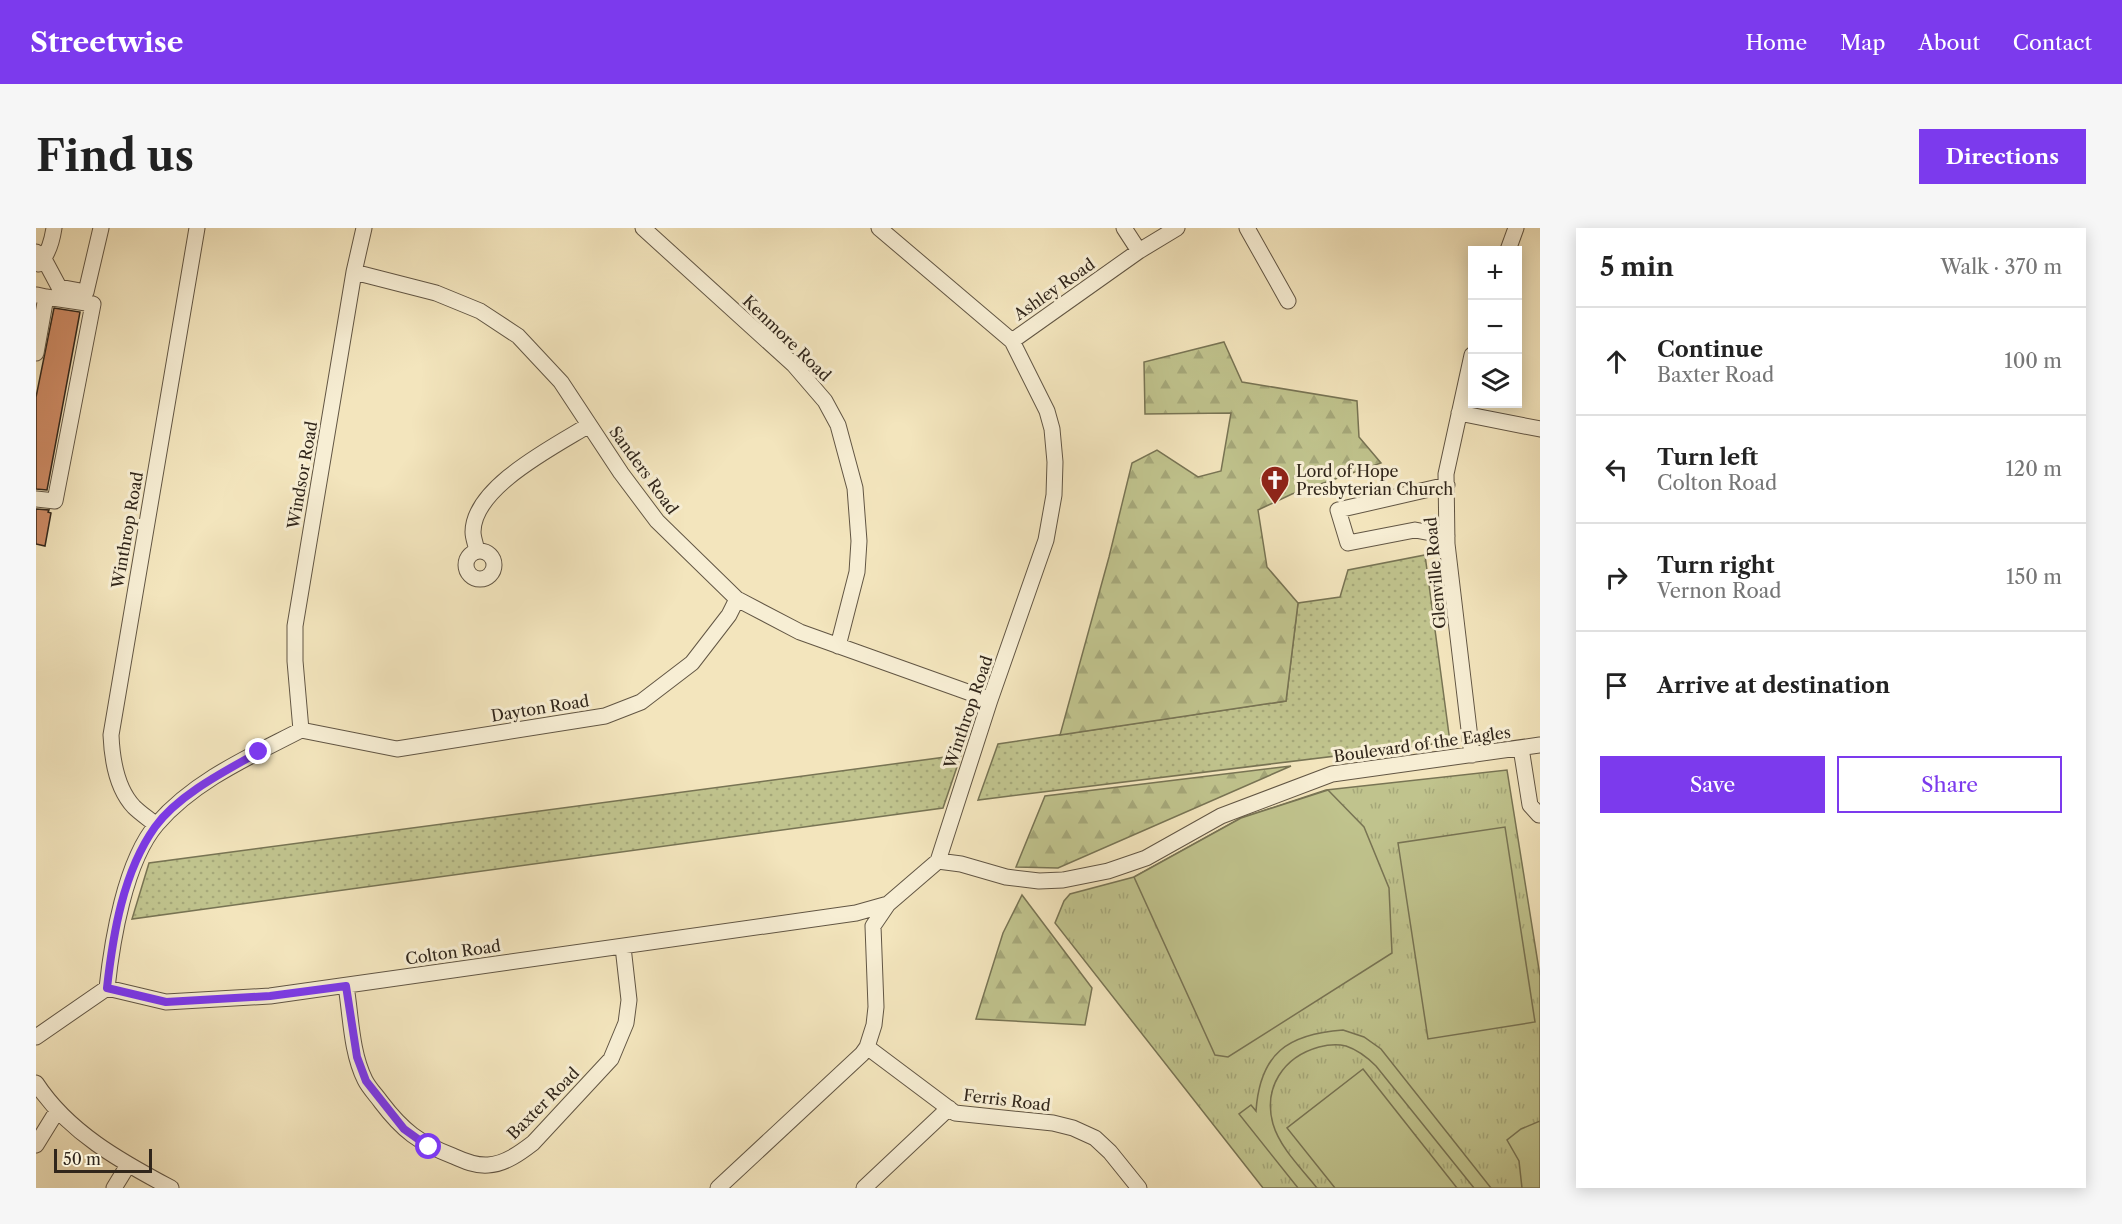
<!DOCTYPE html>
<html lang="en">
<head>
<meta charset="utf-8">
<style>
  :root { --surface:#fff; --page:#f6f6f6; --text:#222; --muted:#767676; --line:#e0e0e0; --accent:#7c3aed }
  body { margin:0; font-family:"Libre Caslon Text",serif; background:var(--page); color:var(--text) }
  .controls { position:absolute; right:18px; top:18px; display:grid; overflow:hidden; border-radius:0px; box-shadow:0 3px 15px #0003 }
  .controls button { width:54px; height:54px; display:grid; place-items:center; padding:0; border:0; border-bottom:2px solid var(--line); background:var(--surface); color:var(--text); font:30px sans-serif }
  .scale { position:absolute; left:18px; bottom:15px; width:98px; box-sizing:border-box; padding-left:6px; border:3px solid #31261b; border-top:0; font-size:16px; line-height:21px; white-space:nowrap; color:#31261b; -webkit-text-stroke:4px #f7eed4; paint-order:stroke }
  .stop { position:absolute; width:18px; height:18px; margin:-14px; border:4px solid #7c3aed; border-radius:50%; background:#fff }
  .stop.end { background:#7c3aed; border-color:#fff; box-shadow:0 2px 6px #0008 }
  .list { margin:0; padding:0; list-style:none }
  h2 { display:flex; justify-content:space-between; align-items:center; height:78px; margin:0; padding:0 24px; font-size:26px }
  h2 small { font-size:20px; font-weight:400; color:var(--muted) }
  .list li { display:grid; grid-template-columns:39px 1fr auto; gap:18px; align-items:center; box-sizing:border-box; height:108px; padding:0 24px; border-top:2px solid var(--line) }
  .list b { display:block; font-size:22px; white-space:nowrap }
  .list p { margin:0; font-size:20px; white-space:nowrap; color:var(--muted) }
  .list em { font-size:20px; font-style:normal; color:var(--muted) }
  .actions { display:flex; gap:12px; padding:18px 24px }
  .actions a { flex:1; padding:14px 0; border:2px solid var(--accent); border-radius:0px; text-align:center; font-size:21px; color:var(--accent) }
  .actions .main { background:var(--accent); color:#fff }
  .icon { flex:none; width:33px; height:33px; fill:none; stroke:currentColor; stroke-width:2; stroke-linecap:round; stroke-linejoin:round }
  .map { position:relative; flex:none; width:1504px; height:960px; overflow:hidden; border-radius:0px }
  header { display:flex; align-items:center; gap:36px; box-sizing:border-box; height:84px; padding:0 30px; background:var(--accent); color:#fff }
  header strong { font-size:28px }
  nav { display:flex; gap:33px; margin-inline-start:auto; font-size:21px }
  .intro { display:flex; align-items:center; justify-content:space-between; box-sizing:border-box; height:144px; padding:0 36px }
  h1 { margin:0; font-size:42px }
  .button { padding:15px 27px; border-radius:0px; background:var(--accent); color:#fff; font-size:21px; font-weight:700 }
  main { display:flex; gap:36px; padding:0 36px }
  aside { flex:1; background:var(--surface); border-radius:0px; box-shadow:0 3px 15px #0003 }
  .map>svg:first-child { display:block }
  .grass { fill:url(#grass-dots); stroke:#787454; stroke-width:1.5 }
  .forest { fill:url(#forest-firs); stroke:#787454; stroke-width:1.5 }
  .park { fill:url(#park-tufts); stroke:#787454; stroke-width:1.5 }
  .pitch { fill:#c0c38d; stroke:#787454; stroke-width:1.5 }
  .building { fill:#ce8b65; stroke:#31261b; stroke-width:1.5 }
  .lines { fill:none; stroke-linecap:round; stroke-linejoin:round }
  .minor-casing { stroke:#625644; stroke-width:17 }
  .minor { stroke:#f7eed4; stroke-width:15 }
  .route { stroke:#7c3aed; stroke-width:8 }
  .labels { text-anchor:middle; stroke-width:6; stroke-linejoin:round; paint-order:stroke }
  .street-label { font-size:16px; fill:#31261b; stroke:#f7eed4 }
  .poi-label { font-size:16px; fill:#31261b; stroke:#f7eed4; text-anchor:start }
</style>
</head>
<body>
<header>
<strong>Streetwise</strong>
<nav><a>Home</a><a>Map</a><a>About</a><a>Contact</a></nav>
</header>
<div class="intro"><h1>Find us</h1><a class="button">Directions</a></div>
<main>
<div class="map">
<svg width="1504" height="960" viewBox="0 0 1504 960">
  <defs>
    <pattern id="grass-dots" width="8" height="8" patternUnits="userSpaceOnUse" patternTransform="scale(1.5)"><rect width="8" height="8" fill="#c0c38d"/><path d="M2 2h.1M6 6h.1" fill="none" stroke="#a5a779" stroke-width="1.8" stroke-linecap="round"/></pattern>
    <pattern id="forest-firs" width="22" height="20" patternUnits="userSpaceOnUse" patternTransform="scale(1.5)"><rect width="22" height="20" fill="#c0c38d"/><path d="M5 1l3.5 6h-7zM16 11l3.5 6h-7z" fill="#a5a779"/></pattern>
    <pattern id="park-tufts" width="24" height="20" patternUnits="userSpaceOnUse" patternTransform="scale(1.5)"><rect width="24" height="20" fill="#c0c38d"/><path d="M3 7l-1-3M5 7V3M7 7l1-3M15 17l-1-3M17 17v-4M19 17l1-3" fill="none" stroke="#a5a779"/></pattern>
  </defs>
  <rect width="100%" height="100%" fill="#f3e5bd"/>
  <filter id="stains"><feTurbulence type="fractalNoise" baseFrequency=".00333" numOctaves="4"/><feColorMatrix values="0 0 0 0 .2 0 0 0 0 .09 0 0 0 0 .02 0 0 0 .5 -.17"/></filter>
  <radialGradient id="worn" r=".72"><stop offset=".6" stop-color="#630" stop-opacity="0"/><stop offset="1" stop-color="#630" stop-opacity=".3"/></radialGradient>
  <path class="grass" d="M 1389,327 L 1414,514 L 942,572 L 962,516 L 1250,473 L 1262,375 L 1304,369 L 1312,342 Z
    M 925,527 L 907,580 L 96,691 L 113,635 Z"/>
  <path class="forest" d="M 1188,114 L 1206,154 L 1321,173 L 1323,209 L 1345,235 L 1256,266 L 1222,282 L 1231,339 L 1262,375 L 1250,473 L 1024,507 L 1073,329 L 1096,235 L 1121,222 L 1162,249 L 1185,243 L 1195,185 L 1109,186 L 1108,134 Z
    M 1255,538 L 1022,640 L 980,639 L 1009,568 Z
    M 986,667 L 1056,760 L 1049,797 L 940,791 L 967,705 Z"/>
  <path class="park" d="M 1471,542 L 1504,748 L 1504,960 L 1227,960 L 1019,695 L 1028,673 L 1034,666 L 1098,649 L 1205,590 L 1290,562 Z"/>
  <path class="pitch" d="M 1292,562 L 1328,599 L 1353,660 L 1356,725 L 1192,829 L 1179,827 L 1098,649 L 1205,590 Z
    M 1469,599 L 1499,794 L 1392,811 L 1362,615 Z
    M 1307,802 L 1328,809 L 1345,821 L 1455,960 L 1438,960 L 1340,838 C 1331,829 1322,822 1310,818 C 1301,816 1291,817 1283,819 C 1247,829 1227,860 1237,896 C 1244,920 1266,941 1281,960 L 1262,960 L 1203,886 L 1215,877 L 1220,883 C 1224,825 1252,806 1307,802 Z
    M 1327,841 L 1421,960 L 1299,960 L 1251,900 Z
    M 1504,893 L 1504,960 L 1486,960 L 1483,933 L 1471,912 L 1485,901 Z"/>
  <path class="building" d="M 18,80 L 44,84 L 11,262 L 0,261 L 0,169 Z
    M 0,281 L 13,282 L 12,284 L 15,285 L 9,318 L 0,316 Z"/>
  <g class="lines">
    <g class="minor-casing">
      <path id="minor" d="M 607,0 L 758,137 L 789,173 L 802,197 L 819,260 L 823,313 L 821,344 L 802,418
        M 1088,0 L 1103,23
        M 1211,0 L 1252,73
        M 1472,22 L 1480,0
        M 0,24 L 8,31 L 23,59 L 50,64 L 65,0
        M 3,36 C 12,27 16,13 18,0
        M 318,44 L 400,65 L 444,83 L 482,108 L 525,154 L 585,245 L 621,293 L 701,371 L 764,404 L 954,472
        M 976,113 L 1103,23 L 1141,0
        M 0,125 L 10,69 L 1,67
        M 1423,185 L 1504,201
        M 1411,257 L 1302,282 L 1312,315 L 1379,302 L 1411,308
        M 0,271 L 19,273 L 57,76 L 10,69
        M430 337a14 14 0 1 1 28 0a14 14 0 1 1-28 0Z
        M 441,323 C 440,317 437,310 437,304 C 437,259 519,218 553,197
        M 265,502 L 259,433 L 259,398 L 318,44 L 328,0
        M 265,502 L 361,521 L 569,488 L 605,474 L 656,435 L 693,387 L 701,371
        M 1485,520 L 1494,577 L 1503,587
        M 1436,527 L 1411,316 L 1410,246 L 1436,127
        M 120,597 C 113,591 104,585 98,579 C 80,560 76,531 75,507 L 161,0
        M 902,633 L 925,636 L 970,649 L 1003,653 L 1027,652 L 1072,643 L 1110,630 L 1185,588 L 1296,546 L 1504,517
        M 310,758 C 315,788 315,824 329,852 C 333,860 340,867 345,874 C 367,903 383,915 417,928 C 428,933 440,938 452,937 C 469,936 484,925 497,915 L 575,831 L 590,795 L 593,772 L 587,719
        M 71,760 C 76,713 89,633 121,596 C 159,552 215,528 265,502
        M 0,809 L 71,760 L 130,774 L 234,768 L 820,685 L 852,676
        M 831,819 L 919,885 L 1017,895 L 1037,900 L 1059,910 L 1074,924 L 1103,960
        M 0,855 C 32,904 84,933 135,960
        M 0,917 L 21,883
        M 78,960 L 92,937
        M 682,960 L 826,826 L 831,819 L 838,797 L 840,779 L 837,698 L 852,676 L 902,633 L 954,472 L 1010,312 L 1018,267 L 1019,234 L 1016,201 L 1011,183 L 976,113 L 843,0
        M 828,960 L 913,880"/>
    </g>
    <use href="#minor" class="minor"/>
  </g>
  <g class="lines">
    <path class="route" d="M 223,524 C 189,543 142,567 119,599 C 87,644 77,706 71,760 L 130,774 L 234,768 L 310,758 L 321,829 L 330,853 L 368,901 L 393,919"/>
  </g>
  <defs>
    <g id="church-pin" transform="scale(1.5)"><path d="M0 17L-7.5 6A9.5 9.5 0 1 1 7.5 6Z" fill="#8f2418" stroke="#f7eed4"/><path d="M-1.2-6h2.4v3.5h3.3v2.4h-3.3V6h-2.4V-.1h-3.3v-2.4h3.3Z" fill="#fff"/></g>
  </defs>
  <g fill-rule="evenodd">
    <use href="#church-pin" x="1239" y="252"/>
  </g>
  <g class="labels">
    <g class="street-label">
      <text transform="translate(1018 61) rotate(-35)" y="6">Ashley Road</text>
      <text transform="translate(751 110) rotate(44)" y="6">Kenmore Road</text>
      <text transform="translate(608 242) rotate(54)" y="6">Sanders Road</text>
      <text transform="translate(266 247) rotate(-80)" y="6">Windsor Road</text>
      <text transform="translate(91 302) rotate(-80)" y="6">Winthrop Road</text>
      <text transform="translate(1399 345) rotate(-95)" y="6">Glenville Road</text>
      <text transform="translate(504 480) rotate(-9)" y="6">Dayton Road</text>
      <text transform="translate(932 484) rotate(-71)" y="6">Winthrop Road</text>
      <text transform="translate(1386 516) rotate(-8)" y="6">Boulevard of the Eagles</text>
      <text transform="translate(417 724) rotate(-8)" y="6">Colton Road</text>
      <text transform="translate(971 872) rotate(7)" y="6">Ferris Road</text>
      <text transform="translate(507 875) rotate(-45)" y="6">Baxter Road</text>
    </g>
    <g class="poi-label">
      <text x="1260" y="249">Lord of Hope<tspan x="1260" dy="18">Presbyterian Church</tspan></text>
    </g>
  </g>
  <rect width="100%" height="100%" filter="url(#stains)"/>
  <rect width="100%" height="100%" fill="url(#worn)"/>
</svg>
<div class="controls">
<button>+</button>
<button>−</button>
<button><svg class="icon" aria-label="layers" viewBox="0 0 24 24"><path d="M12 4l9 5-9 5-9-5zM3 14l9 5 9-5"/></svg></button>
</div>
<div class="scale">50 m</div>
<div class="stop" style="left:393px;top:919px"></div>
<div class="stop end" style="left:223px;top:524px"></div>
</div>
<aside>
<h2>5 min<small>Walk · 370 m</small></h2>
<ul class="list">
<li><svg class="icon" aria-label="ahead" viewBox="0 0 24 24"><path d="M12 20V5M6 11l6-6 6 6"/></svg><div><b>Continue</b><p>Baxter Road</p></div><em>100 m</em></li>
<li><svg class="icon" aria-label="left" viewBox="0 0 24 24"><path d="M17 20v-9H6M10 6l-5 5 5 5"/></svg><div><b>Turn left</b><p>Colton Road</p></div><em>120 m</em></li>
<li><svg class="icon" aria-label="right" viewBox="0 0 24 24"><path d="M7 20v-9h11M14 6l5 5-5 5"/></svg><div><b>Turn right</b><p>Vernon Road</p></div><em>150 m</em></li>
<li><svg class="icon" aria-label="arrive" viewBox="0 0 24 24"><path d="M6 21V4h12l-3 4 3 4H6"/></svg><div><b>Arrive at destination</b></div></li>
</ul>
<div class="actions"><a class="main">Save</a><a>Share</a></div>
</aside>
</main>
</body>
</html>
